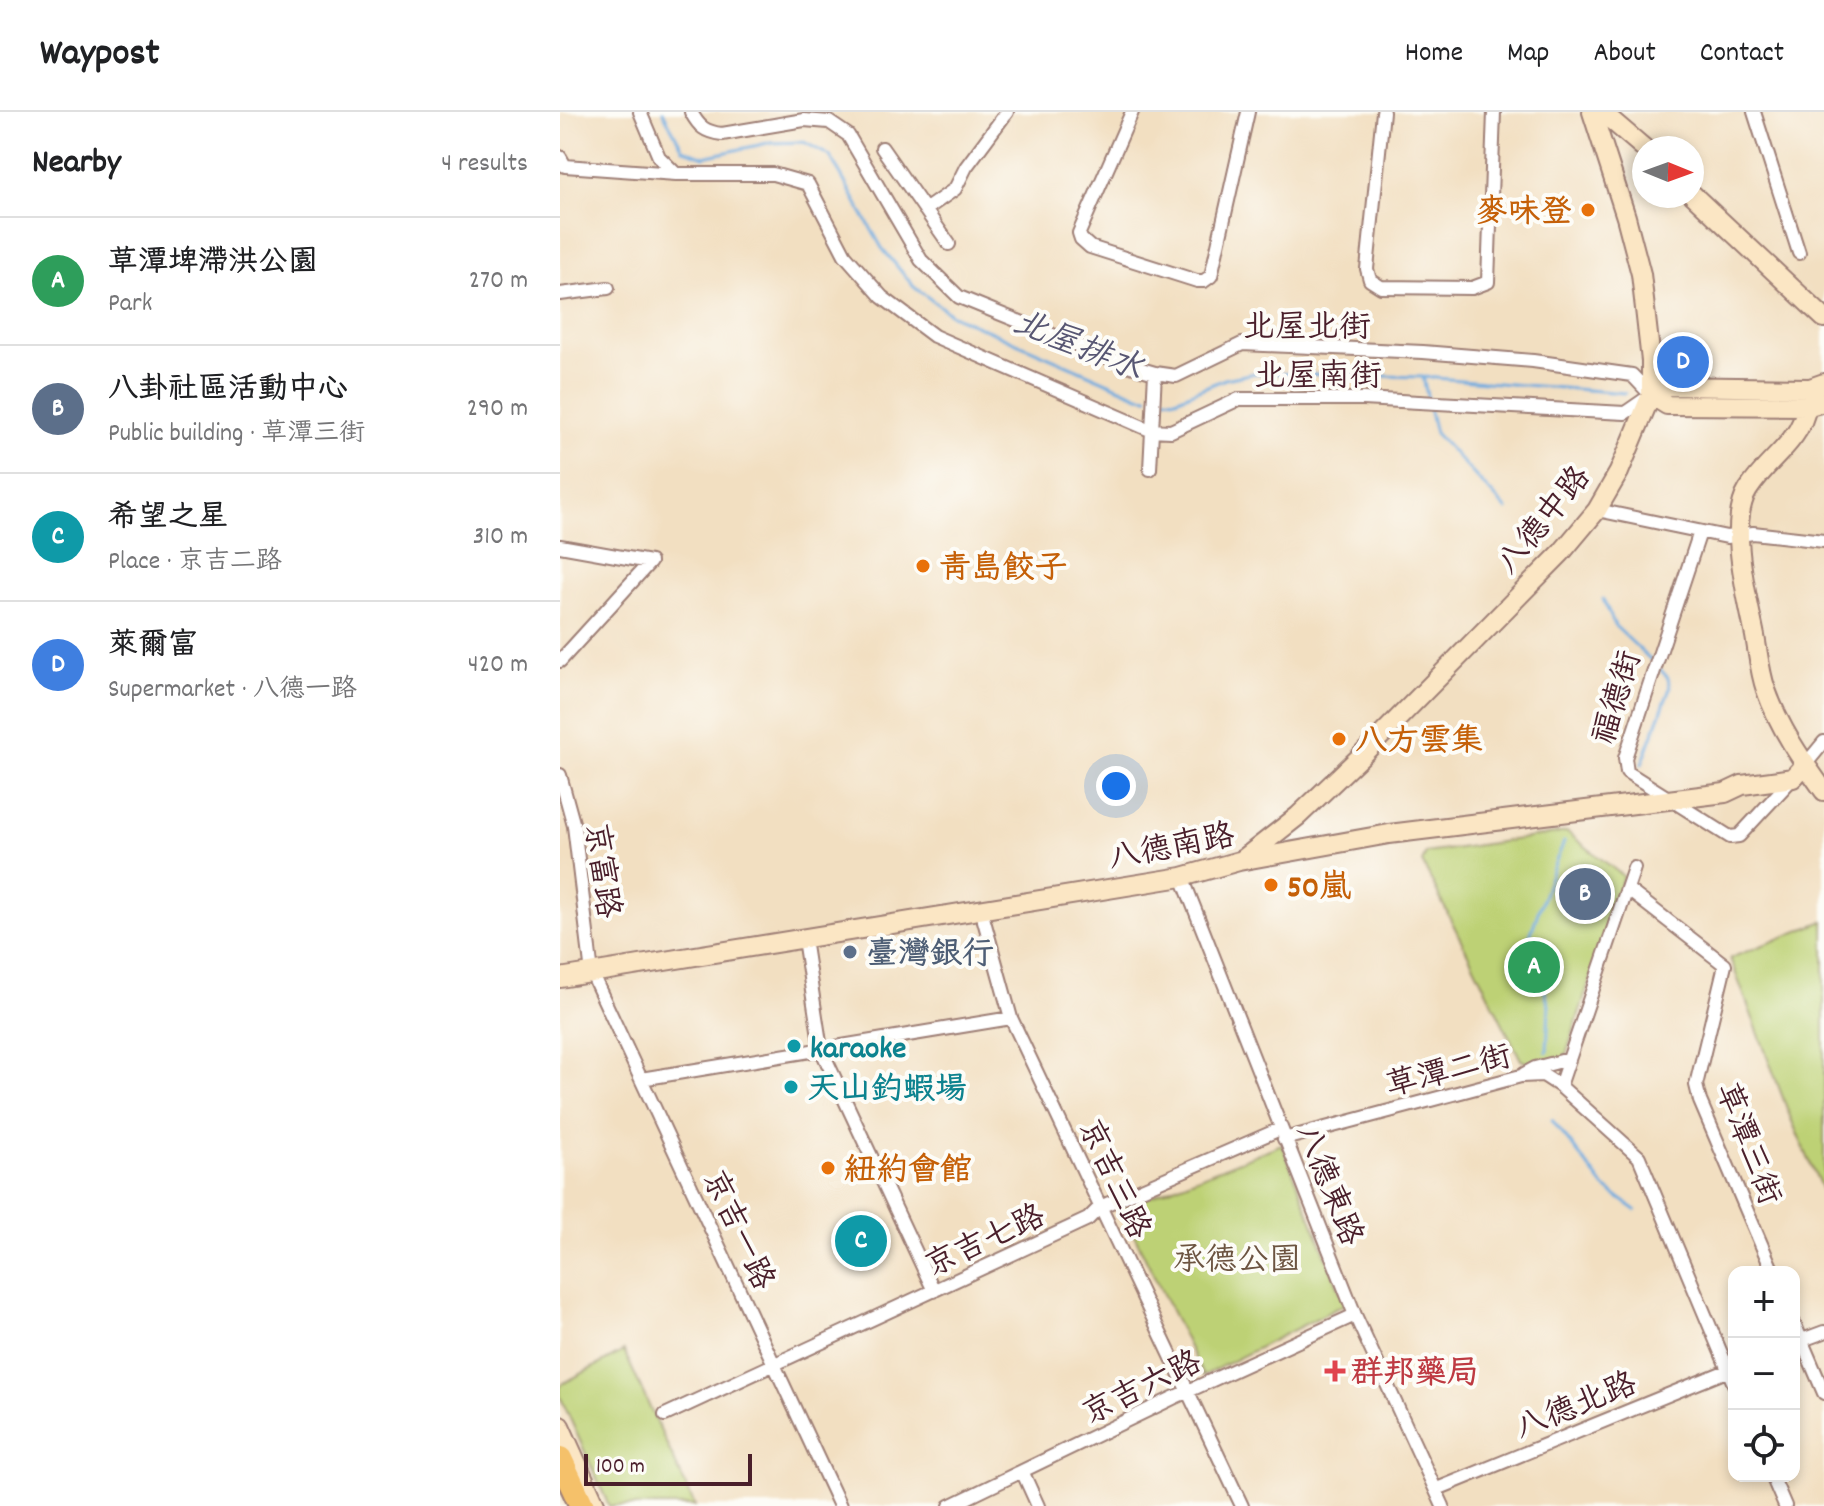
<!DOCTYPE html>
<html lang="en">
<head>
<meta charset="utf-8">
<style>
  :root { --surface:#fff; --page:#f6f6f6; --text:#202124; --muted:#757577; --line:#e0e0e0; --accent:#0b8043 }
  body { margin:0; font-family:Dekko,"LXGW WenKai TC",sans-serif; background:var(--page); color:var(--text) }
  .controls { position:absolute; right:24px; bottom:24px; display:grid; overflow:hidden; border-radius:16px; box-shadow:0 4px 12px #0003 }
  .controls button { width:72px; height:72px; display:grid; place-items:center; padding:0; border:0; border-bottom:2px solid var(--line); background:var(--surface); color:var(--text); font:40px sans-serif }
  .compass { position:absolute; left:1072px; top:24px; width:72px; height:72px; border-radius:50%; background:var(--surface); box-shadow:0 4px 12px #0003; rotate:91deg }
  .scale { position:absolute; left:24px; bottom:20px; width:168px; box-sizing:border-box; padding-left:8px; border:4px solid #4a1f2b; border-top:0; font-size:22px; line-height:28px; white-space:nowrap; color:#4a1f2b; -webkit-text-stroke:6px #fdfcf7; paint-order:stroke }
  .you { position:absolute; left:556px; top:674px; width:28px; height:28px; margin:-20px; border:6px solid #fff; border-radius:50%; background:#1a73e8; box-shadow:0 0 0 12px #1a73e833 }
  .badge { display:grid; place-items:center; width:52px; height:52px; border-radius:50%; background:var(--accent); color:#fff; font-size:26px; font-weight:700 }
  .pin { position:absolute; translate:-50% -50%; border:4px solid #fff; box-shadow:0 2px 8px #0006 }
  .list { margin:0; padding:0; list-style:none }
  h2 { display:flex; justify-content:space-between; align-items:center; height:104px; margin:0; padding:0 32px; font-size:34px }
  h2 small { font-size:26px; font-weight:400; color:var(--muted) }
  .list li { display:grid; grid-template-columns:52px 1fr auto; gap:24px; align-items:center; box-sizing:border-box; height:128px; padding:0 32px; border-top:2px solid var(--line) }
  .list b { display:block; font-size:30px; white-space:nowrap }
  .list p { margin:0; font-size:26px; white-space:nowrap; color:var(--muted) }
  .list em { font-size:26px; font-style:normal; color:var(--muted) }
  .icon { flex:none; width:44px; height:44px; fill:none; stroke:currentColor; stroke-width:2; stroke-linecap:round; stroke-linejoin:round }
  .map { position:relative; flex:none; width:1264px; height:1394px; overflow:hidden }
  header { display:flex; align-items:center; gap:48px; box-sizing:border-box; height:112px; padding:0 40px; background:var(--surface); border-bottom:2px solid var(--line) }
  header strong { font-size:38px }
  nav { display:flex; gap:44px; margin-inline-start:auto; font-size:28px }
  main { display:flex }
  aside { flex:1; background:var(--surface) }
  .map>svg:first-child { display:block }
  .green { fill:#bdd175; stroke:#847850; stroke-width:2 }
  .lines { fill:none; stroke-linecap:round; stroke-linejoin:round }
  .stream { stroke:#6daadf; stroke-width:3 }
  .street-casing { stroke:#9e7f76; stroke-width:16 }
  .secondary-casing { stroke:#9e7f76; stroke-width:22 }
  .highway-casing { stroke:#9e7f76; stroke-width:28 }
  .street { stroke:#fff; stroke-width:12 }
  .secondary { stroke:#fbe6c4; stroke-width:18 }
  .highway { stroke:#f5c16b; stroke-width:24 }
  .food-dot { fill:#e8710a; stroke:#fdfcf7; stroke-width:3 }
  .service-dot { fill:#5c6f8a; stroke:#fdfcf7; stroke-width:3 }
  .culture-dot { fill:#0f9aa8; stroke:#fdfcf7; stroke-width:3 }
  .health-dot { fill:#e0444e; stroke:#fdfcf7; stroke-width:3 }
  .labels { text-anchor:middle; stroke-width:8; stroke-linejoin:round; paint-order:stroke }
  .food-label { font-size:32px; font-weight:bold; fill:#c56008; stroke:#fdfcf7; text-anchor:start }
  .street-label { font-size:32px; fill:#4a1f2b; stroke:#fdfcf7 }
  .service-label { font-size:32px; font-weight:bold; fill:#4e5e75; stroke:#fdfcf7; text-anchor:start }
  .culture-label { font-size:32px; font-weight:bold; fill:#0d838f; stroke:#fdfcf7; text-anchor:start }
  .park-label { font-size:32px; fill:#6c5441; stroke:#fdfcf7 }
  .health-label { font-size:32px; font-weight:bold; fill:#be3a42; stroke:#fdfcf7; text-anchor:start }
  .water-label { font-size:34px; font-style:italic; fill:#585773; stroke:#fdfcf7 }
</style>
</head>
<body>
<header>
<strong>Waypost</strong>
<nav><a>Home</a><a>Map</a><a>About</a><a>Contact</a></nav>
</header>
<main>
<aside>
<h2>Nearby<small>4 results</small></h2>
<ul class="list">
<li><span class="badge" style="background:#2e9e5b">A</span><div><b>草潭埤滯洪公園</b><p>Park</p></div><em>270 m</em></li>
<li><span class="badge" style="background:#5c6f8a">B</span><div><b>八卦社區活動中心</b><p>Public building · 草潭三街</p></div><em>290 m</em></li>
<li><span class="badge" style="background:#0f9aa8">C</span><div><b>希望之星</b><p>Place · 京吉二路</p></div><em>310 m</em></li>
<li><span class="badge" style="background:#3f7fe0">D</span><div><b>萊爾富</b><p>Supermarket · 八德一路</p></div><em>420 m</em></li>
</ul>
</aside>
<div class="map">
<svg width="1264" height="1394" viewBox="0 0 1264 1394">
  <rect width="100%" height="100%" fill="#fdfcf7"/>
  <filter id="ink" filterUnits="userSpaceOnUse"><feTurbulence type="fractalNoise" baseFrequency=".0125" numOctaves="2"/><feDisplacementMap in="SourceGraphic" scale="16" xChannelSelector="R" yChannelSelector="G"/><feConvolveMatrix kernelMatrix="1 2 1 2 8 2 1 2 1" color-interpolation-filters="sRGB"/></filter>
  <filter id="wash" filterUnits="userSpaceOnUse"><feTurbulence type="fractalNoise" baseFrequency=".006" numOctaves="4" result="noise"/><feDisplacementMap in="SourceGraphic" scale="32" xChannelSelector="R" yChannelSelector="G"/><feGaussianBlur stdDeviation="1.8" result="paint"/><feColorMatrix in="noise" values="0 0 0 0 0 0 0 0 0 0 0 0 0 0 0 0 0 1.4 0 .05"/><feComposite in="paint" operator="in"/></filter>
  <g filter="url(#wash)">
    <rect width="100%" height="100%" fill="#f2dfc1"/>
    <path class="green" d="M 1007,720 L 1063,764 L 1005,946 L 972,953 L 961,948 L 862,750 L 866,741 Z
      M 1264,809 L 1264,1082 L 1231,1007 L 1170,846 Z
      M 722,1032 L 785,1192 L 643,1264 L 561,1096 Z
      M 64,1239 L 135,1394 L 49,1394 L 0,1284 L 0,1273 Z"/>
    <g class="lines">
      <path class="stream" d="M 103,0 L 123,37 L 144,45 L 208,31 L 244,30 L 270,44 L 322,136 L 354,175 L 392,203 L 579,284 L 588,285
        M 863,265 L 868,288
        M 596,285 L 616,287 L 665,267 L 695,261 L 863,265 L 1065,281
        M 869,296 L 875,321 L 947,398
        M 1043,487 L 1055,514 L 1094,551
        M 1082,652 L 1110,576 L 1108,566 L 1099,556
        M 987,940 L 989,893 L 969,827 L 993,756 L 1004,730
        M 992,1008 L 1045,1076 L 1076,1098"/>
    </g>
  </g>
  <g filter="url(#ink)">
    <g class="lines">
      <g class="street-casing">
        <path id="street" d="M 80,0 L 99,45 L 116,62 L 213,62 L 248,72 L 285,143 L 322,185 L 374,224 L 590,318 L 611,319 L 679,287 L 803,287 L 1065,301 L 1091,283 L 1072,263 L 973,249 L 863,240 L 682,232 L 616,264 L 595,261 L 564,252 L 399,185 L 361,148 L 288,23 L 269,10 L 244,8 L 162,22 C 145,20 139,15 131,0
          M 572,0 L 519,121 L 521,127 L 530,135 L 637,169 L 644,169 L 651,164 L 688,0
          M 823,0 L 807,157 L 810,168 L 821,175 L 912,176 L 928,170 L 934,0
          M 1194,0 L 1239,141
          M 322,36 L 389,132
          M 0,45 L 5,54 L 116,62
          M 365,98 L 395,77 L 406,55 L 447,0
          M 0,182 L 48,176
          M 590,357 L 595,261
          M 1037,398 L 1167,425 L 1193,421 L 1264,429
          M 1140,420 L 1065,646 L 1067,660 L 1170,725 L 1179,724 L 1232,667
          M 0,434 L 90,450
          M 0,549 L 90,450
          M 1245,653 L 1264,630
          M 0,663 L 14,714 L 32,862 L 280,1394
          M 622,765 L 795,1203 L 883,1394
          M 1067,777 L 1165,853 L 1136,973 L 1140,989 L 1213,1160
          M 421,798 L 451,906 L 682,1394
          M 244,827 L 261,937 L 374,1179
          M 964,962 L 975,956 L 1009,947
          M 81,967 L 451,906
          M 1000,974 L 1074,756
          M 724,1027 L 961,964 L 983,963 L 1000,974 L 1079,1045 L 1174,1272
          M 1234,1211 L 1264,1281
          M 1237,1230 L 1264,1220
          M 105,1303 L 528,1107 L 540,1095 L 720,1017
          M 463,1361 L 478,1394
          M 1212,1364 L 1225,1394
          M 877,1377 L 1174,1256
          M 390,1394 L 613,1286 L 795,1203"/>
      </g>
      <g class="secondary-casing">
        <path id="secondary" d="M 1042,0 L 1084,36
          M 1132,82 L 1264,206
          M 1250,276 C 1246,331 1213,339 1188,378 C 1167,411 1188,488 1195,524 C 1198,541 1200,561 1206,578 C 1219,615 1241,647 1264,679
          M 1091,283 L 1106,274 L 1250,276 L 1264,271
          M 1091,283 L 1107,293 L 1249,294 L 1264,290
          M 682,748 L 738,704 L 801,644 L 1001,441 L 1037,398 L 1059,360 L 1091,283 L 1091,249 L 1081,162 L 1066,105 L 1032,0
          M 0,866 L 622,765 L 679,749 L 829,722 L 1165,681 L 1182,673 L 1233,666 L 1245,653
          M 0,1314 L 36,1394"/>
      </g>
      <g class="highway-casing">
        <path id="highway" d="M 0,1347 L 22,1394"/>
      </g>
      <use href="#street" class="street"/>
      <use href="#secondary" class="secondary"/>
      <use href="#highway" class="highway"/>
    </g>
  </g>
  <g class="food-dot">
    <circle cx="1028" cy="98" r="8"/>
    <circle cx="363" cy="454" r="8"/>
    <circle cx="779" cy="627" r="8"/>
    <circle cx="711" cy="773" r="8"/>
    <circle cx="268" cy="1056" r="8"/>
  </g>
  <circle class="service-dot" cx="290" cy="840" r="8"/>
  <g class="culture-dot">
    <circle cx="234" cy="934" r="8"/>
    <circle cx="231" cy="975" r="8"/>
  </g>
  <path class="health-dot" d="M771 1247h8v8h8v8h-8v8h-8v-8h-8v-8h8z"/>
  <g class="labels">
    <g class="food-label">
      <text x="1012" y="109" text-anchor="end">麥味登</text>
      <text x="379" y="465">青島餃子</text>
      <text x="795" y="638">八方雲集</text>
      <text x="727" y="784">50嵐</text>
      <text x="284" y="1067">紐約會館</text>
    </g>
    <g class="street-label">
      <text x="747" y="224">北屋北街</text>
      <text x="758" y="273">北屋南街</text>
      <text transform="translate(982 407) rotate(-51)" y="11">八德中路</text>
      <text transform="translate(1055 585) rotate(-73)" y="11">福德街</text>
      <text transform="translate(611 733) rotate(-11)" y="11">八德南路</text>
      <text transform="translate(44 758) rotate(82)" y="11">京富路</text>
      <text transform="translate(888 957) rotate(-14)" y="11">草潭二街</text>
      <text transform="translate(1190 1031) rotate(69)" y="11">草潭三街</text>
      <text transform="translate(556 1066) rotate(65)" y="11">京吉三路</text>
      <text transform="translate(771 1072) rotate(68)" y="11">八德東路</text>
      <text transform="translate(180 1117) rotate(65)" y="11">京吉一路</text>
      <text transform="translate(424 1127) rotate(-25)" y="11">京吉七路</text>
      <text transform="translate(581 1274) rotate(-26)" y="11">京吉六路</text>
      <text transform="translate(1015 1292) rotate(-22)" y="11">八德北路</text>
    </g>
    <g class="service-label">
      <text x="306" y="851">臺灣銀行</text>
    </g>
    <g class="culture-label">
      <text x="250" y="945">karaoke</text>
      <text x="247" y="986">天山釣蝦場</text>
    </g>
    <g class="park-label">
      <text x="677" y="1157">承德公園</text>
    </g>
    <g class="health-label">
      <text x="791" y="1270">群邦藥局</text>
    </g>
    <g class="water-label">
      <text transform="translate(519 231) rotate(22)" y="12">北屋排水</text>
    </g>
  </g>
</svg>
<div class="controls">
<button>+</button>
<button>−</button>
<button><svg class="icon" aria-label="locate" viewBox="0 0 24 24"><circle cx="12" cy="12" r="6"/><path d="M12 2v4M12 18v4M2 12h4M18 12h4"/></svg></button>
</div>
<svg class="compass" viewBox="-18 -18 36 36"><path d="M0-13l5 13h-10z" fill="#e53935"/><path d="M0 13l5-13h-10z" fill="#757577"/></svg>
<div class="scale">100 m</div>
<div class="you"></div>
<div class="pin badge" style="left:974px;top:855px;background:#2e9e5b">A</div>
<div class="pin badge" style="left:1025px;top:782px;background:#5c6f8a">B</div>
<div class="pin badge" style="left:301px;top:1129px;background:#0f9aa8">C</div>
<div class="pin badge" style="left:1123px;top:250px;background:#3f7fe0">D</div>
</div>
</main>
</body>
</html>
